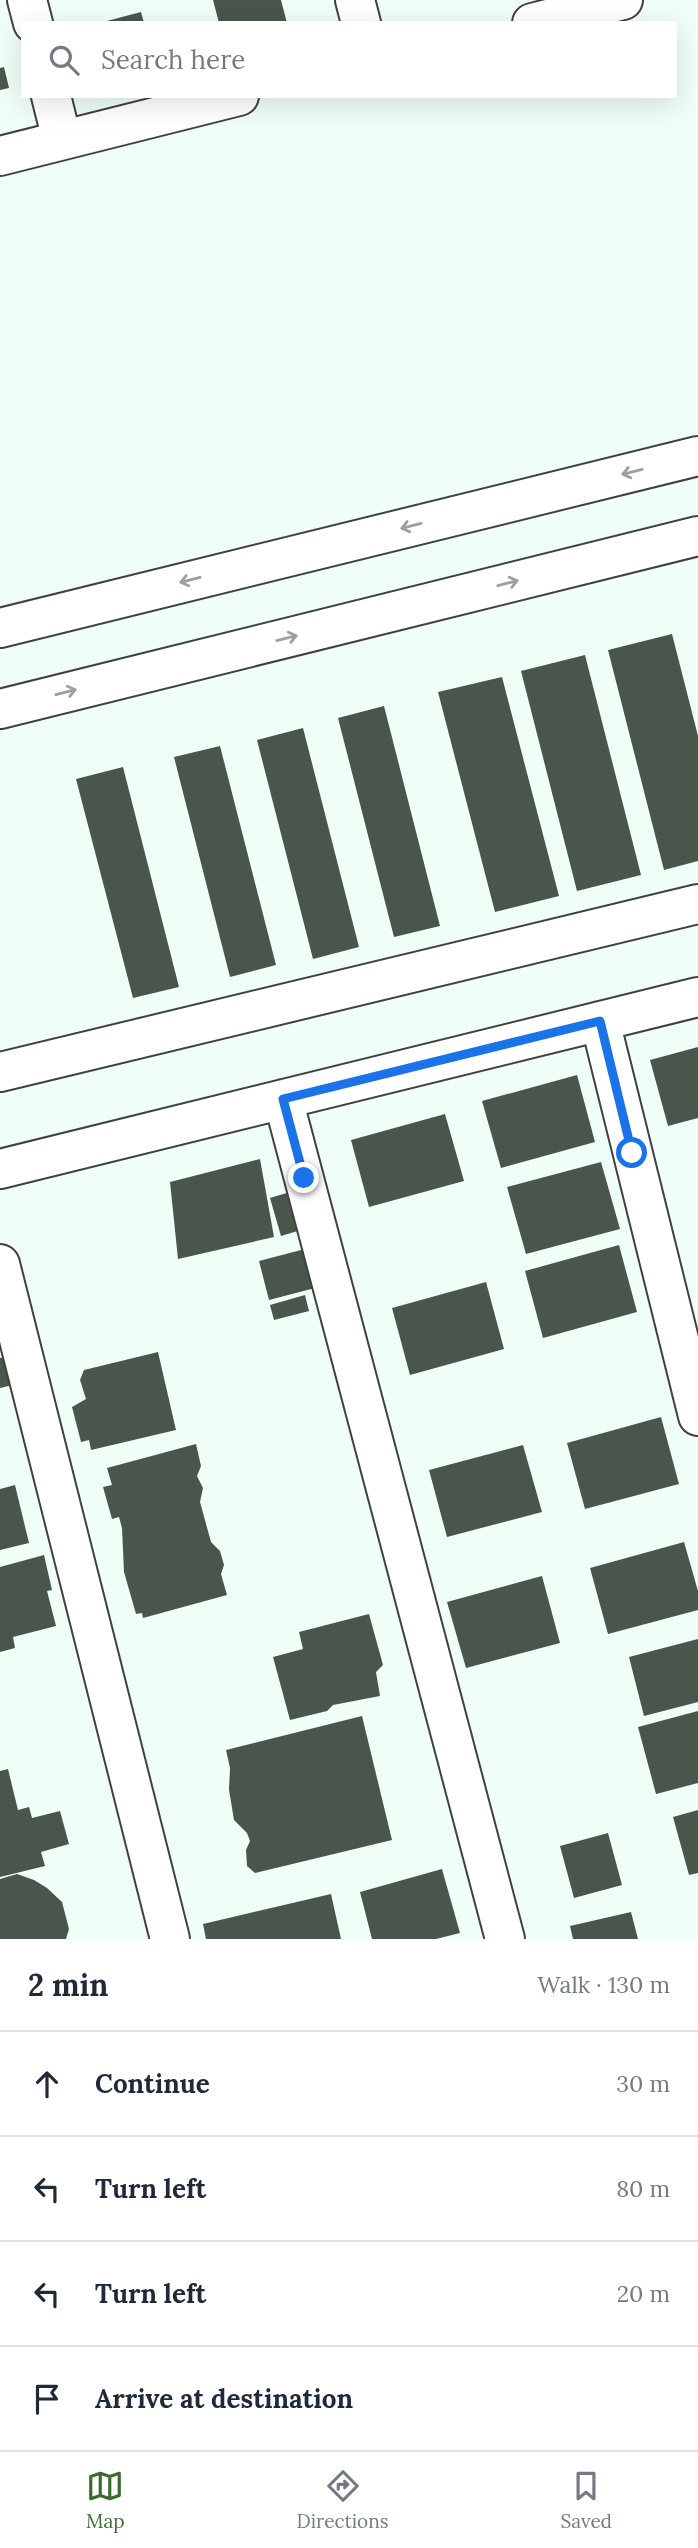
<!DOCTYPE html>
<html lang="en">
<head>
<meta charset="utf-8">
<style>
  :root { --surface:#fff; --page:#f2f2f3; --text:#1f2937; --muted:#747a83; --line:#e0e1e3; --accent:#3b6a31 }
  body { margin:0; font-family:Lora,serif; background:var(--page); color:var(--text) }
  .stop { position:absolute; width:21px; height:21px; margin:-16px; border:5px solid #1a73e8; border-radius:50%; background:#fff }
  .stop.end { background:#1a73e8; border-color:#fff; box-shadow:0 2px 7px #0008 }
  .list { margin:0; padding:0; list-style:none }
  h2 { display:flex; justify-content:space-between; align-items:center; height:91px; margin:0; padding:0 28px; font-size:30px }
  h2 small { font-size:23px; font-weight:400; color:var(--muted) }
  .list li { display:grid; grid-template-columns:46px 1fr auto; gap:21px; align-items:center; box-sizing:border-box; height:105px; padding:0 28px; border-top:2px solid var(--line) }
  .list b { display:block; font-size:26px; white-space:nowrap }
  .list em { font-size:23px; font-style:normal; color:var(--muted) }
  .icon { flex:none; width:38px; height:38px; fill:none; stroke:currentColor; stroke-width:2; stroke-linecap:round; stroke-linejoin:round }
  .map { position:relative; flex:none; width:698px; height:1939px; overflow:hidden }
  .search { position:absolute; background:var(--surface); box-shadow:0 7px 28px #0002; left:21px; right:21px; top:21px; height:77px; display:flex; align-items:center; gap:18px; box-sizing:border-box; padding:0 24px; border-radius:0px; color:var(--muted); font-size:26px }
  .sheet { height:511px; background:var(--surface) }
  nav { display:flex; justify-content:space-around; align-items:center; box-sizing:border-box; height:98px; border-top:2px solid var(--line); background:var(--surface); font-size:19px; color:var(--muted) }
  nav a { display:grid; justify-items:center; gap:4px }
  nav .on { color:var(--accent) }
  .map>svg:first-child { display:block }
  .building { fill:#4a564b }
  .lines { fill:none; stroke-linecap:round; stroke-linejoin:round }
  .minor-casing { stroke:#414141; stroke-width:42 }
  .minor { stroke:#fff; stroke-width:38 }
  .oneway { stroke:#9f9f9f }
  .route { stroke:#1a73e8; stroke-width:9 }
</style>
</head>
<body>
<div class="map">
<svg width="698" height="1939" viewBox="0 0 698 1939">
  <rect width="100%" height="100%" fill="#effef7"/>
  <path class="building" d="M 213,0 L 281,0 L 287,23 L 219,23 Z
    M 141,12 L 144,23 L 103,23 L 103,22 Z
    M 4,67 L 9,88 L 0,90 L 0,68 Z
    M 672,634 L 698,736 L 698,861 L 664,870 L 608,650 Z
    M 585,655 L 641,875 L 577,891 L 521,671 Z
    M 502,677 L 559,896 L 495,912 L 438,692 Z
    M 384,706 L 440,926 L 394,937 L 338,718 Z
    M 303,728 L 359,947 L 313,959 L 257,740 Z
    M 220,746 L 276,965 L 230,977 L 174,757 Z
    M 123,767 L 179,987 L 133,998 L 76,779 Z
    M 698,1047 L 698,1118 L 668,1126 L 650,1060 Z
    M 577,1075 L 595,1142 L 501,1168 L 482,1101 Z
    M 445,1114 L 464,1181 L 369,1207 L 351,1140 Z
    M 260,1159 L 274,1237 L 178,1259 L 170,1182 Z
    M 601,1162 L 620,1229 L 526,1254 L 507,1187 Z
    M 290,1192 L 301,1230 L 281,1236 L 270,1198 Z
    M 619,1245 L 637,1312 L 543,1338 L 525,1271 Z
    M 305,1249 L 315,1288 L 269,1300 L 259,1261 Z
    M 486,1282 L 504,1349 L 410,1375 L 392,1308 Z
    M 305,1295 L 309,1311 L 274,1320 L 270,1305 Z
    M 158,1352 L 176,1430 L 91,1450 L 89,1440 L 81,1442 L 72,1407 L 86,1399 L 80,1380 L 84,1370 Z
    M 6,1357 L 13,1385 L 0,1388 L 0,1358 Z
    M 661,1417 L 679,1484 L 585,1509 L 567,1443 Z
    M 196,1444 L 201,1466 L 197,1476 L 203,1488 L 200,1502 L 211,1542 L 220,1551 L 224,1565 L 221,1574 L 227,1595 L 143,1618 L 142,1613 L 136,1614 L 124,1572 L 122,1528 L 119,1517 L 112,1519 L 103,1487 L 112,1485 L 107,1468 Z
    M 523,1445 L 542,1512 L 447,1537 L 429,1470 Z
    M 15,1485 L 29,1543 L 0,1550 L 0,1489 Z
    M 684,1542 L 698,1591 L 698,1610 L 608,1634 L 590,1568 Z
    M 44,1555 L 52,1590 L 47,1591 L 56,1626 L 13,1637 L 15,1648 L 0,1652 L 0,1567 Z
    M 542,1576 L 560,1643 L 466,1668 L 447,1602 Z
    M 369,1614 L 383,1665 L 376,1672 L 380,1696 L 333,1705 L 327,1711 L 290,1720 L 273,1657 L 303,1649 L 299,1632 Z
    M 698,1639 L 698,1702 L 644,1716 L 629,1657 Z
    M 698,1711 L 698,1783 L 656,1794 L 638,1727 Z
    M 362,1716 L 392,1840 L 255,1873 L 247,1866 L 246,1850 L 250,1841 L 247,1833 L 234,1820 L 229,1790 L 230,1768 L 226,1750 Z
    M 8,1769 L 18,1810 L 29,1807 L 32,1818 L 60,1811 L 69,1844 L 41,1852 L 45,1866 L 0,1877 L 0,1771 Z
    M 698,1810 L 698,1873 L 689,1875 L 673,1817 Z
    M 608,1833 L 622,1885 L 574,1898 L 560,1846 Z
    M 442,1869 L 460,1933 L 436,1939 L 372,1939 L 360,1892 Z
    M 17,1874 L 34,1880 L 47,1888 L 62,1902 L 69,1929 L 66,1939 L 0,1939 L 0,1879 Z
    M 331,1894 L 341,1939 L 206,1939 L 203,1924 Z
    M 631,1912 L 638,1939 L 573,1939 L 570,1926 Z"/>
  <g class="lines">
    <g class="minor-casing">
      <path id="minor" d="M 27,0 L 33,23
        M 355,0 L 361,23
        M 532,23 L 623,0
        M 51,96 L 62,140
        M 0,156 L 239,96
        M 0,628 L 698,456
        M 0,709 L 698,536
        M 600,1021 L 698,1416
        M 0,1072 L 698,904
        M 283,1099 L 505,1939
        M 0,1169 L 698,997
        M 0,1264 L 170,1939"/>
    </g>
    <use href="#minor" class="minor"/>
  </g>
  <defs><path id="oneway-shaft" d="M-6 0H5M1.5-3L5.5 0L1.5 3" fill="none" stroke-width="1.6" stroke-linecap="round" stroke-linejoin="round" transform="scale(1.75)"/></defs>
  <g class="oneway">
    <use href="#oneway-shaft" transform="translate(632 472) rotate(166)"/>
    <use href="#oneway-shaft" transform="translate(411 526) rotate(166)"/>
    <use href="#oneway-shaft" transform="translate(190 580) rotate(166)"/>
    <use href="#oneway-shaft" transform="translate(508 583) rotate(-14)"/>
    <use href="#oneway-shaft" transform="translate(287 638) rotate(-14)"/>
    <use href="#oneway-shaft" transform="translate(66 692) rotate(-14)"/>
  </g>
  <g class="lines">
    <path class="route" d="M 304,1178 L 283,1099 L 600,1021 L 632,1153"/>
  </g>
</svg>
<div class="stop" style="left:632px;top:1153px"></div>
<div class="stop end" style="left:304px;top:1178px"></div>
<div class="search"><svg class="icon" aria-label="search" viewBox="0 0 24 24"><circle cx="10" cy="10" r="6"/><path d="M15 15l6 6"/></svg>Search here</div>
</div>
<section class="sheet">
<h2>2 min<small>Walk · 130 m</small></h2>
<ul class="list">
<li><svg class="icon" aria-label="ahead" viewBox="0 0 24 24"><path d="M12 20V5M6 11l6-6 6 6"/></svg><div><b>Continue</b></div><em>30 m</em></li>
<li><svg class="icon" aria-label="left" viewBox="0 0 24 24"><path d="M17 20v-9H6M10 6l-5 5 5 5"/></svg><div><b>Turn left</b></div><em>80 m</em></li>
<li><svg class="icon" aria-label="left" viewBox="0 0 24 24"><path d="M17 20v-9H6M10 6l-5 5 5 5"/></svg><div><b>Turn left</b></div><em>20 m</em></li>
<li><svg class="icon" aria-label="arrive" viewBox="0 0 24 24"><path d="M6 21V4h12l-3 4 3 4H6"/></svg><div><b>Arrive at destination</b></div></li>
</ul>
</section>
<nav>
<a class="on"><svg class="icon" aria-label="map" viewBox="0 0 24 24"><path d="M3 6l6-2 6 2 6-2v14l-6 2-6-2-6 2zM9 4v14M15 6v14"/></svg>Map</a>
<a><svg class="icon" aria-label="directions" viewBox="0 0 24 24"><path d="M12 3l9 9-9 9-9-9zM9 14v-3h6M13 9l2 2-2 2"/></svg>Directions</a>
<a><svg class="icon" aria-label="saved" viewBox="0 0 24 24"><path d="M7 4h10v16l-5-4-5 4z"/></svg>Saved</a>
</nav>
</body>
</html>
